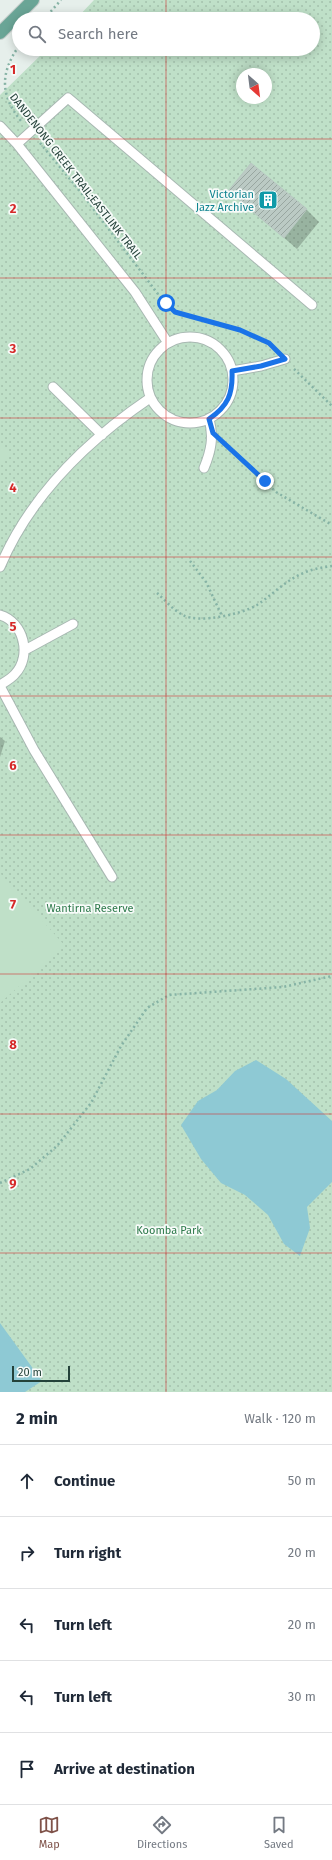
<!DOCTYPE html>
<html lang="en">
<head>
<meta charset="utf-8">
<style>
  :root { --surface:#fff; --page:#f6f6f7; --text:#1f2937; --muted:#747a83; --line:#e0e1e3; --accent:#7f5249 }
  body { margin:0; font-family:"Fira Sans",sans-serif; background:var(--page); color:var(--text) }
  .compass { position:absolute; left:236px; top:68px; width:36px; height:36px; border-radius:50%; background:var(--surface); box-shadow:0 2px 10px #0003; rotate:152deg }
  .scale { position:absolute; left:12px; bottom:10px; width:58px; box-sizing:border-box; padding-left:4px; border:2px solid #24423a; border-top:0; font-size:11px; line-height:14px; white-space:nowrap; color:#24423a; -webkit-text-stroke:3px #f7fbf9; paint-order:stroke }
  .stop { position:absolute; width:12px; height:12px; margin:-9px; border:3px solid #1a73e8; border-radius:50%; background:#fff }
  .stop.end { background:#1a73e8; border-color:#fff; box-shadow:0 1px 4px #0008 }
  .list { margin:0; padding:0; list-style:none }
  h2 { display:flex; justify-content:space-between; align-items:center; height:52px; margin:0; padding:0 16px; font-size:17px }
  h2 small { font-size:13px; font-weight:400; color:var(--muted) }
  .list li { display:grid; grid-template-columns:26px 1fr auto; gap:12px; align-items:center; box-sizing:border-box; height:72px; padding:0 16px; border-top:1px solid var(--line) }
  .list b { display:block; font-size:15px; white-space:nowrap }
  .list em { font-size:13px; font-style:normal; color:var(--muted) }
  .icon { flex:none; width:22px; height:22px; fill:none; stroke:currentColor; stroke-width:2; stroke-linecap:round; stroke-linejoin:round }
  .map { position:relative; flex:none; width:332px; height:1392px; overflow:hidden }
  .search { position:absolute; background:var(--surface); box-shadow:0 2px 10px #0003; left:12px; right:12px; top:12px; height:44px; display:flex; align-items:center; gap:10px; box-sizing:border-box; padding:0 14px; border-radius:22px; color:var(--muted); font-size:15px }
  .sheet { height:412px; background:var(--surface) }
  nav { display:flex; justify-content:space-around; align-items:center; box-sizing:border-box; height:56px; border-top:1px solid var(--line); background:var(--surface); font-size:11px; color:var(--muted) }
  nav a { display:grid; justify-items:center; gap:2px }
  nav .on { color:var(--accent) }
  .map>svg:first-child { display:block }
  .grass { fill:url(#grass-dots); fill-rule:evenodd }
  .garden { fill:#bfe0c8 }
  .water { fill:#8ec9d4 }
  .shadow { fill:#0003 }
  .building { fill:url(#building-hatch); stroke:#b8c9c2 }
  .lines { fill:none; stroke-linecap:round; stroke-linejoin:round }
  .lane-casing { stroke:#a8b8b2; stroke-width:11 }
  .primary-casing { stroke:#c2cac8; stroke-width:14 }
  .path { stroke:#86b3a5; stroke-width:2.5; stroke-dasharray:2 3; stroke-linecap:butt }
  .lane { stroke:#fff; stroke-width:9 }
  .primary { stroke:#6aa596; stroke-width:12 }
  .route { stroke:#1a73e8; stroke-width:5 }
  .grid { fill:none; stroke:#d62828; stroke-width:1; stroke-opacity:0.55 }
  .labels { text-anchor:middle; stroke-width:3.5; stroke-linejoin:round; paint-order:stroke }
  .street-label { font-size:11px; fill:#24423a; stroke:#f7fbf9 }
  .culture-label { font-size:11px; fill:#0d838f; stroke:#f7fbf9; text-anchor:end }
  .park-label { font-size:11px; fill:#2d7a4b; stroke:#f7fbf9 }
  .grid-label { font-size:13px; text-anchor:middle; font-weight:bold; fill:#d62828; stroke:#f7fbf9; stroke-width:3.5; stroke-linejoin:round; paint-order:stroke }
</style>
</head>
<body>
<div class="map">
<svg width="332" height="1392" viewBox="0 0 332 1392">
  <defs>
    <pattern id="grass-dots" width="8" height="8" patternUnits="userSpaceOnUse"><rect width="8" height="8" fill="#bfe0c8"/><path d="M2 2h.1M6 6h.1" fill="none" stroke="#a4c1ad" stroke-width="1.8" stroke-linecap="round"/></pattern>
    <pattern id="building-hatch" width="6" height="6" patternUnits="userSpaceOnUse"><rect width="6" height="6" fill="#bbcac4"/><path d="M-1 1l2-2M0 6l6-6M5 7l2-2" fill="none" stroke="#98a6a0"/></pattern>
  </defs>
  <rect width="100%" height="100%" fill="#e6efeb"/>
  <path class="grass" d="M 94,0 L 332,0 L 332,1392 L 0,1392 L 0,95 L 47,49 L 313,49 L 313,19 L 76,19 ZM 242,74 L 266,74 L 266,98 L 242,98 Z"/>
  <path class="garden" d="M 0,444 L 10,454 L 0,463 Z
    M 0,873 L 65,946 L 0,1003 Z"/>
  <path class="water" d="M 256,1060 L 286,1079 L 332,1121 L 332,1182 L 307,1207 L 310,1228 L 300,1256 L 284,1244 L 268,1215 L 245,1195 L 221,1183 L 201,1159 L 181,1125 L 198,1101 L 217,1090 L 235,1071 Z
    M 0,1323 L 42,1381 L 25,1392 L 0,1392 Z"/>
  <path class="shadow" d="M 251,165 L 307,210 L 319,222 L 297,249 L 230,191 Z
    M 0,737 L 5,741 L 0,757 Z"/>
  <path class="building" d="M 251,163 L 307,209 L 284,238 L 228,191 Z"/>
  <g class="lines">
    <g class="lane-casing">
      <path id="lane" d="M 0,126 L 17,144 L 135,292 L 168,343
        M 17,144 L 68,98 L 312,305
        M147 380a43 43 0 1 1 86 0a43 43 0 1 1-86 0Z
        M 232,371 L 261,366 L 285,359
        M 53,387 L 102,435
        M 204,468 C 211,451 214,437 209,419
        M 0,567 C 30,496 88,440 150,398
        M 0,615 C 24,622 32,656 15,674 C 12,678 5,682 0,685
        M 25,650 L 73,624
        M 0,686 L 34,750 L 112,877"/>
    </g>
    <g class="primary-casing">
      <path id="primary" d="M 0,33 L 33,0"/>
    </g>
    <path class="path" d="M 44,19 L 61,0
      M 19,46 C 0,73 0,95 21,121
      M 40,143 L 79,190 L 158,294 L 175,312 L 240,330 L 269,343 L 274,348
      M 294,369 L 332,406
      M 225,444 L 276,492 L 332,525
      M 190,561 L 206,582 L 222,616
      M 157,593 C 165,600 173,610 183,615 C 199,624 242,614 257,605 C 269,597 279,587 292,579 C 304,571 317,568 332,566
      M 0,1183 L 30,1169 L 57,1146 L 91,1103 L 121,1046 L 147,1008 L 169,995 L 283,987 L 332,976"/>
    <use href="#lane" class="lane"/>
    <use href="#primary" class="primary"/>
  </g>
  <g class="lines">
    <path class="route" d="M 166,303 L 175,312 L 240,330 L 269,343 L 285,359 L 261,366 L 232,371 C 233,394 228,406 209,419 L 213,433 L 265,481"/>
  </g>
  <path class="grid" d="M 166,0 L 166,19M 166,49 L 166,1392M 0,139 L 332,139M 0,278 L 332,278M 0,418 L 332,418M 0,557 L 332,557M 0,696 L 332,696M 0,835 L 332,835M 0,974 L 332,974M 0,1114 L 332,1114M 0,1253 L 332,1253"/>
  <defs>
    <g id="building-square" transform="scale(1)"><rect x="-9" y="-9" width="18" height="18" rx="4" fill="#0f9aa8" stroke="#f7fbf9"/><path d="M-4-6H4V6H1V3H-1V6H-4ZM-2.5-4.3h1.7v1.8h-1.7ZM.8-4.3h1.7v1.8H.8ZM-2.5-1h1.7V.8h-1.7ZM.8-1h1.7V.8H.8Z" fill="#fff"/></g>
  </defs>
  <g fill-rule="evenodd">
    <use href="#building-square" x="268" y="200"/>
  </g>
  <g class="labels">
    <g class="street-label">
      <text transform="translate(76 176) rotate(52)" y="4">DANDENONG CREEK TRAIL;EASTLINK TRAIL</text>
    </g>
    <g class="culture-label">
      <text x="254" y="198">Victorian<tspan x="254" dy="13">Jazz Archive</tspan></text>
    </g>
    <g class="park-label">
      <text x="90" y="912">Wantirna Reserve</text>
      <text x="169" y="1234">Koomba Park</text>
    </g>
  </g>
  <g class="grid-label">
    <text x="13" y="74">1</text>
    <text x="13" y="213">2</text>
    <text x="13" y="353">3</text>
    <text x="13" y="492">4</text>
    <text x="13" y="631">5</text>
    <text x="13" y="770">6</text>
    <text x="13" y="909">7</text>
    <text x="13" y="1049">8</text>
    <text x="13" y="1188">9</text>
  </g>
</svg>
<svg class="compass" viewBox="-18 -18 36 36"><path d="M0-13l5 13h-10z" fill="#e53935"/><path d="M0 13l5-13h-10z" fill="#747a83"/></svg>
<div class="scale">20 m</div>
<div class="stop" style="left:166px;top:303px"></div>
<div class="stop end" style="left:265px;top:481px"></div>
<div class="search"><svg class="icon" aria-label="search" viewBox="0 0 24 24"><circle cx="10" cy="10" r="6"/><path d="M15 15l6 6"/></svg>Search here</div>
</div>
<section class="sheet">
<h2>2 min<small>Walk · 120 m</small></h2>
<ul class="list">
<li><svg class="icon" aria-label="ahead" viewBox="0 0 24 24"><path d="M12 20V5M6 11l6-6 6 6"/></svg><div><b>Continue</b></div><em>50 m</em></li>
<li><svg class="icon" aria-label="right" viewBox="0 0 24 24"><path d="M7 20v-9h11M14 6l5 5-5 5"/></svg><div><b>Turn right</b></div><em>20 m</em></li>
<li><svg class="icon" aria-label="left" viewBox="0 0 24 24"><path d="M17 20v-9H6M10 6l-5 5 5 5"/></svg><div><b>Turn left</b></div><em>20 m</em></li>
<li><svg class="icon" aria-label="left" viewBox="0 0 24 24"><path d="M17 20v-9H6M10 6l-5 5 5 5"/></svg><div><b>Turn left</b></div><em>30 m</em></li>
<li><svg class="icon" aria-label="arrive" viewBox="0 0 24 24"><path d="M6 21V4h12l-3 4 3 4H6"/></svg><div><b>Arrive at destination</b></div></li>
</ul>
</section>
<nav>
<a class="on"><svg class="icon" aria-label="map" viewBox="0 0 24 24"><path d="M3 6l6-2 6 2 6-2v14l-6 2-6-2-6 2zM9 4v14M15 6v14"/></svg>Map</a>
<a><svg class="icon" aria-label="directions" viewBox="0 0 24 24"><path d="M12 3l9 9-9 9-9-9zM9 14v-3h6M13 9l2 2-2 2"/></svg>Directions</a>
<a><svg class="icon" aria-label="saved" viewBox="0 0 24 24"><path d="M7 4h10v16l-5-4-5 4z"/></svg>Saved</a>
</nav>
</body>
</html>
